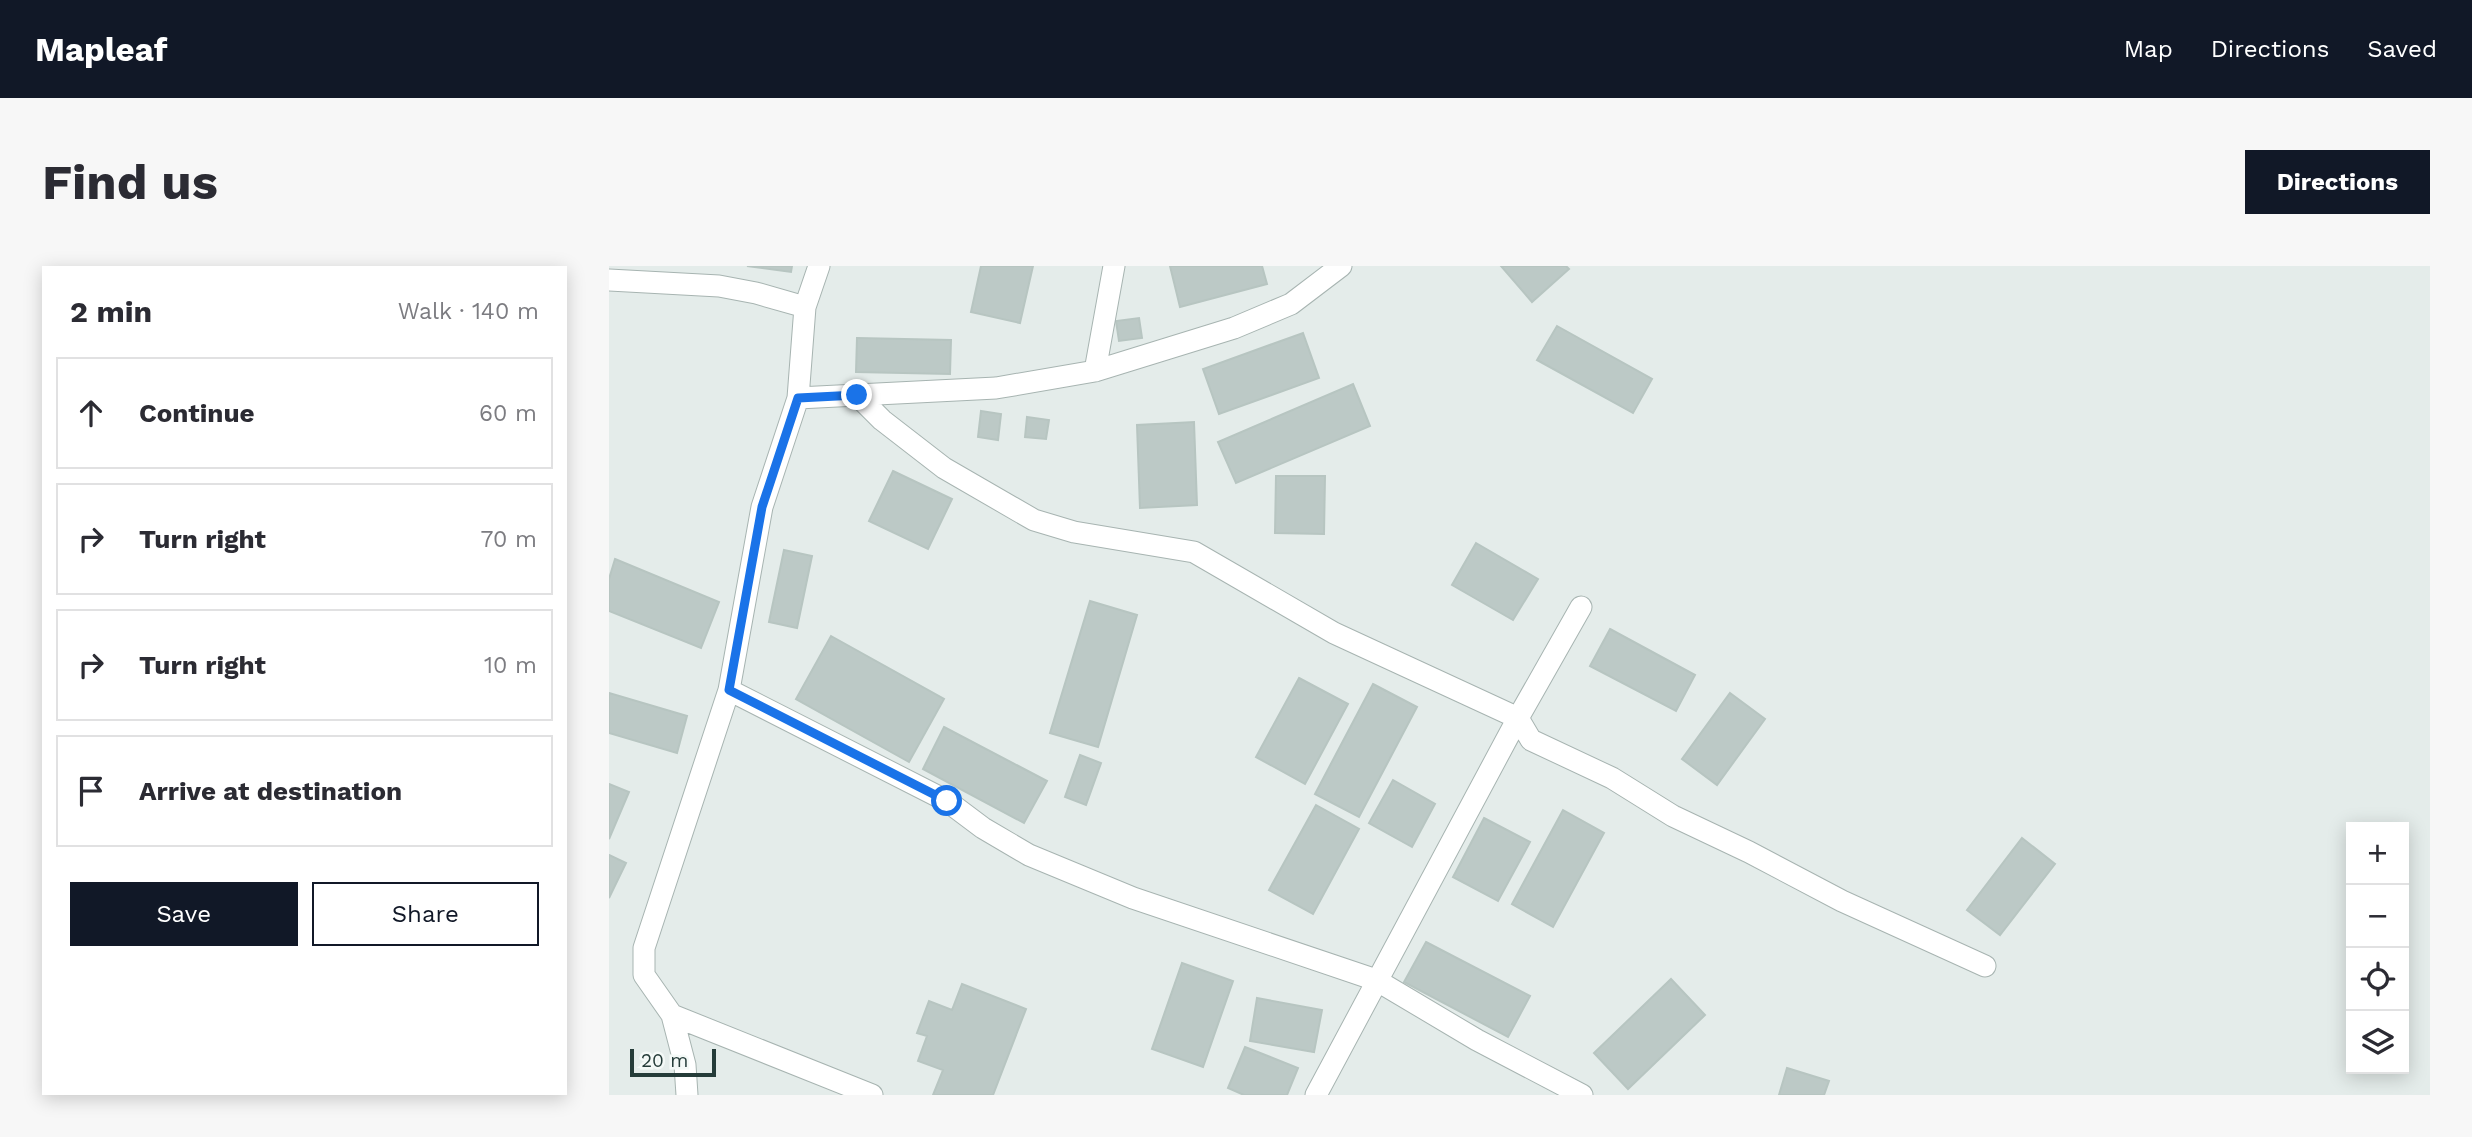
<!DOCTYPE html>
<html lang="en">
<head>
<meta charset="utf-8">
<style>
  :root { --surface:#fff; --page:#f7f7f7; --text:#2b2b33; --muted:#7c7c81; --line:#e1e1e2; --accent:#111827 }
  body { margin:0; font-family:"Work Sans",sans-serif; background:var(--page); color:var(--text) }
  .controls { position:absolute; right:21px; bottom:21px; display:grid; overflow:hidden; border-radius:0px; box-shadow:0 4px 18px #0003 }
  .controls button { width:63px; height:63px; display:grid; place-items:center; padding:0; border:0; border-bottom:2px solid var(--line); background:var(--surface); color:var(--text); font:35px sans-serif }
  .scale { position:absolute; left:21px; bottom:18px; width:86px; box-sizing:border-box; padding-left:7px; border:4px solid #253c39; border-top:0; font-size:19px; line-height:24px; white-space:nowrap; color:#253c39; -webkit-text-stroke:5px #f4f9f7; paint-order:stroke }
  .stop { position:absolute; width:21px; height:21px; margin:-16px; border:5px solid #1a73e8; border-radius:50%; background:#fff }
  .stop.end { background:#1a73e8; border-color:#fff; box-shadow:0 2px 7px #0008 }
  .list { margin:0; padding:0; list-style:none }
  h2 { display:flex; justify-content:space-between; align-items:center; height:91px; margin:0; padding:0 28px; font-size:30px }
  h2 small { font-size:23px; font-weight:400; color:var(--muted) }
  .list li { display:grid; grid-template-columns:46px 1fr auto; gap:21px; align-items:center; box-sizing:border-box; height:112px; margin:0 14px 14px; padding:0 14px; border:2px solid var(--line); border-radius:0px }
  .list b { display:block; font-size:26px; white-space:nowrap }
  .list em { font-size:23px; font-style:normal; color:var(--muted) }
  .actions { display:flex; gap:14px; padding:21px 28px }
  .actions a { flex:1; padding:16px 0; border:2px solid var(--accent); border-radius:0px; text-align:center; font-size:24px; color:var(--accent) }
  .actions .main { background:var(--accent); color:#fff }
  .icon { flex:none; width:38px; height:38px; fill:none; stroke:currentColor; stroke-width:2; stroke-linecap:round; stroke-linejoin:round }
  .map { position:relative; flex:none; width:1821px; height:829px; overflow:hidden; border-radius:0px }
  header { display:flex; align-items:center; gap:42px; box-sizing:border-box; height:98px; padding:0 35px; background:var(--accent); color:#fff }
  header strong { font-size:33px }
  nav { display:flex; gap:38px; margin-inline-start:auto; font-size:24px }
  .intro { display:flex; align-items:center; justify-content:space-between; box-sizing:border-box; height:168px; padding:0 42px }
  h1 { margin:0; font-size:49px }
  .button { padding:18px 32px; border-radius:0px; background:var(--accent); color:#fff; font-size:24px; font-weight:700 }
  main { display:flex; gap:42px; padding:0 42px }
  aside { flex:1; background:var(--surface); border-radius:0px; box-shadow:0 4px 18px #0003 }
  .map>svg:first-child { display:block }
  .building { fill:#bcc9c6; stroke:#b7c5c1; stroke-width:2 }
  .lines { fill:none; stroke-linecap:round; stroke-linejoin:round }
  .street-casing { stroke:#a7b4b1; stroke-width:23 }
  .street { stroke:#fff; stroke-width:21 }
  .route { stroke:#1a73e8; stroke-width:9 }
</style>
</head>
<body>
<header>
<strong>Mapleaf</strong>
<nav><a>Map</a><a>Directions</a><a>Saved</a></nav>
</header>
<div class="intro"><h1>Find us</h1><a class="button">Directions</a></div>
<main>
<aside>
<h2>2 min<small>Walk · 140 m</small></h2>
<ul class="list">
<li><svg class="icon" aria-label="ahead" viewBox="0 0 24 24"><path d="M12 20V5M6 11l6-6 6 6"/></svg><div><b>Continue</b></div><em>60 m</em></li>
<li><svg class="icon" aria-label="right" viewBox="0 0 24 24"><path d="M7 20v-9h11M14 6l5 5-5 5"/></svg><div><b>Turn right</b></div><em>70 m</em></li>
<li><svg class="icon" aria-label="right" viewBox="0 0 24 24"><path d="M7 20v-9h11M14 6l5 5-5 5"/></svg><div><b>Turn right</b></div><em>10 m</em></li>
<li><svg class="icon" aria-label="arrive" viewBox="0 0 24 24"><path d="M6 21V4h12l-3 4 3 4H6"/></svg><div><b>Arrive at destination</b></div></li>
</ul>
<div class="actions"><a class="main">Save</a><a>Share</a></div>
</aside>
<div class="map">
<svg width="1821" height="829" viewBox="0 0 1821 829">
  <rect width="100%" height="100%" fill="#e4ecea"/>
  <path class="building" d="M 138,0 L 183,0 L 182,6 Z
    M 372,0 L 424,0 L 411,57 L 362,46 Z
    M 561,0 L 653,0 L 658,18 L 571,41 Z
    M 892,0 L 957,0 L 960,3 L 923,36 Z
    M 530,52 L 533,72 L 510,75 L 507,55 Z
    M 948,60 L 1043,113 L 1024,147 L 928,94 Z
    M 694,67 L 710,112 L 610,148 L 594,103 Z
    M 248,72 L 342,74 L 341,108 L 247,106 Z
    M 744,118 L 761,160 L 627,217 L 609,176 Z
    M 372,145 L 392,148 L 389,174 L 369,171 Z
    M 418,151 L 440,154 L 437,173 L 416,171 Z
    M 585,156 L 588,239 L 531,242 L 528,159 Z
    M 284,205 L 343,233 L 319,283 L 260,255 Z
    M 667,210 L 716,210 L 715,268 L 666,267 Z
    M 867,277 L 929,313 L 904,354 L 843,319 Z
    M 175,284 L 203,290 L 188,362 L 160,356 Z
    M 6,293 L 110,336 L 92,382 L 0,345 L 0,313 Z
    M 481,335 L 528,349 L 489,481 L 441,467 Z
    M 1001,363 L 1086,409 L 1067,445 L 981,400 Z
    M 222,370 L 335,433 L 300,496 L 187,433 Z
    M 690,412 L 739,438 L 696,518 L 647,491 Z
    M 764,418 L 808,441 L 750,551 L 706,528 Z
    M 0,427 L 78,450 L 68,487 L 0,467 Z
    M 1121,427 L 1156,453 L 1108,519 L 1073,493 Z
    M 335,461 L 438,515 L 415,557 L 314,503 Z
    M 471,489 L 492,497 L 477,539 L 456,531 Z
    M 784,514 L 826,538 L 803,581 L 760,557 Z
    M 0,518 L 20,526 L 0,573 Z
    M 707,539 L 750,563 L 704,648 L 660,624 Z
    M 954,544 L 995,567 L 944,661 L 903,638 Z
    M 875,552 L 921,576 L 889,635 L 844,611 Z
    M 1413,572 L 1446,598 L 1391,669 L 1358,644 Z
    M 0,589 L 17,597 L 0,632 Z
    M 817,676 L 921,730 L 899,771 L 795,716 Z
    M 573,697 L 624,715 L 594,801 L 543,783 Z
    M 1062,713 L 1096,749 L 1019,823 L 985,787 Z
    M 353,718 L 417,743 L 384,829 L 324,829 L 334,804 L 309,795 L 318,770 L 308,767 L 320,735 L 343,744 Z
    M 648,732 L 713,744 L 705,786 L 641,775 Z
    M 636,781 L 689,802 L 678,829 L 635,829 L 619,822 Z
    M 1178,802 L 1220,815 L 1215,829 L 1170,829 Z"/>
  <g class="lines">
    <g class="street-casing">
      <path id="street" d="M 0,14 L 110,20 L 147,27 L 196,41
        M 486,105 L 505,0
        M 248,129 L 273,154 L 335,202 L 425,254 L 465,266 L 585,286 L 725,367 L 909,452 L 922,474 L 1003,512 L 1064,550 L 1140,586 L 1233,635 L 1376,700
        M 189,132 L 387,122 L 486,105 L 625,62 L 682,38 L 732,0
        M 120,424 L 338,535 L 374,562 L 420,589 L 524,632 L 767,714 L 868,774 L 973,829
        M 63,749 L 263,829
        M 78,829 L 76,799 L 63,749 L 35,709 L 35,682 L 120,424 L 153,241 L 189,132 L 196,41 L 210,0
        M 707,829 L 909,452 L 972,341"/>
    </g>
    <use href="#street" class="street"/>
  </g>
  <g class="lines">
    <path class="route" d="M 248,129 L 189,132 L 153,241 L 120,424 L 338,535"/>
  </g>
</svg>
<div class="controls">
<button>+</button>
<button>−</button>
<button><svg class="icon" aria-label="locate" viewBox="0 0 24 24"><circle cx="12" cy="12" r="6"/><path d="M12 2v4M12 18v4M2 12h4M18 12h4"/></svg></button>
<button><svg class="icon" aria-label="layers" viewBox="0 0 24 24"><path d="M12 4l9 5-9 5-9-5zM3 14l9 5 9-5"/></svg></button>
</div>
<div class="scale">20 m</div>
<div class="stop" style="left:338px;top:535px"></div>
<div class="stop end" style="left:248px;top:129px"></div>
</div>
</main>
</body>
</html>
